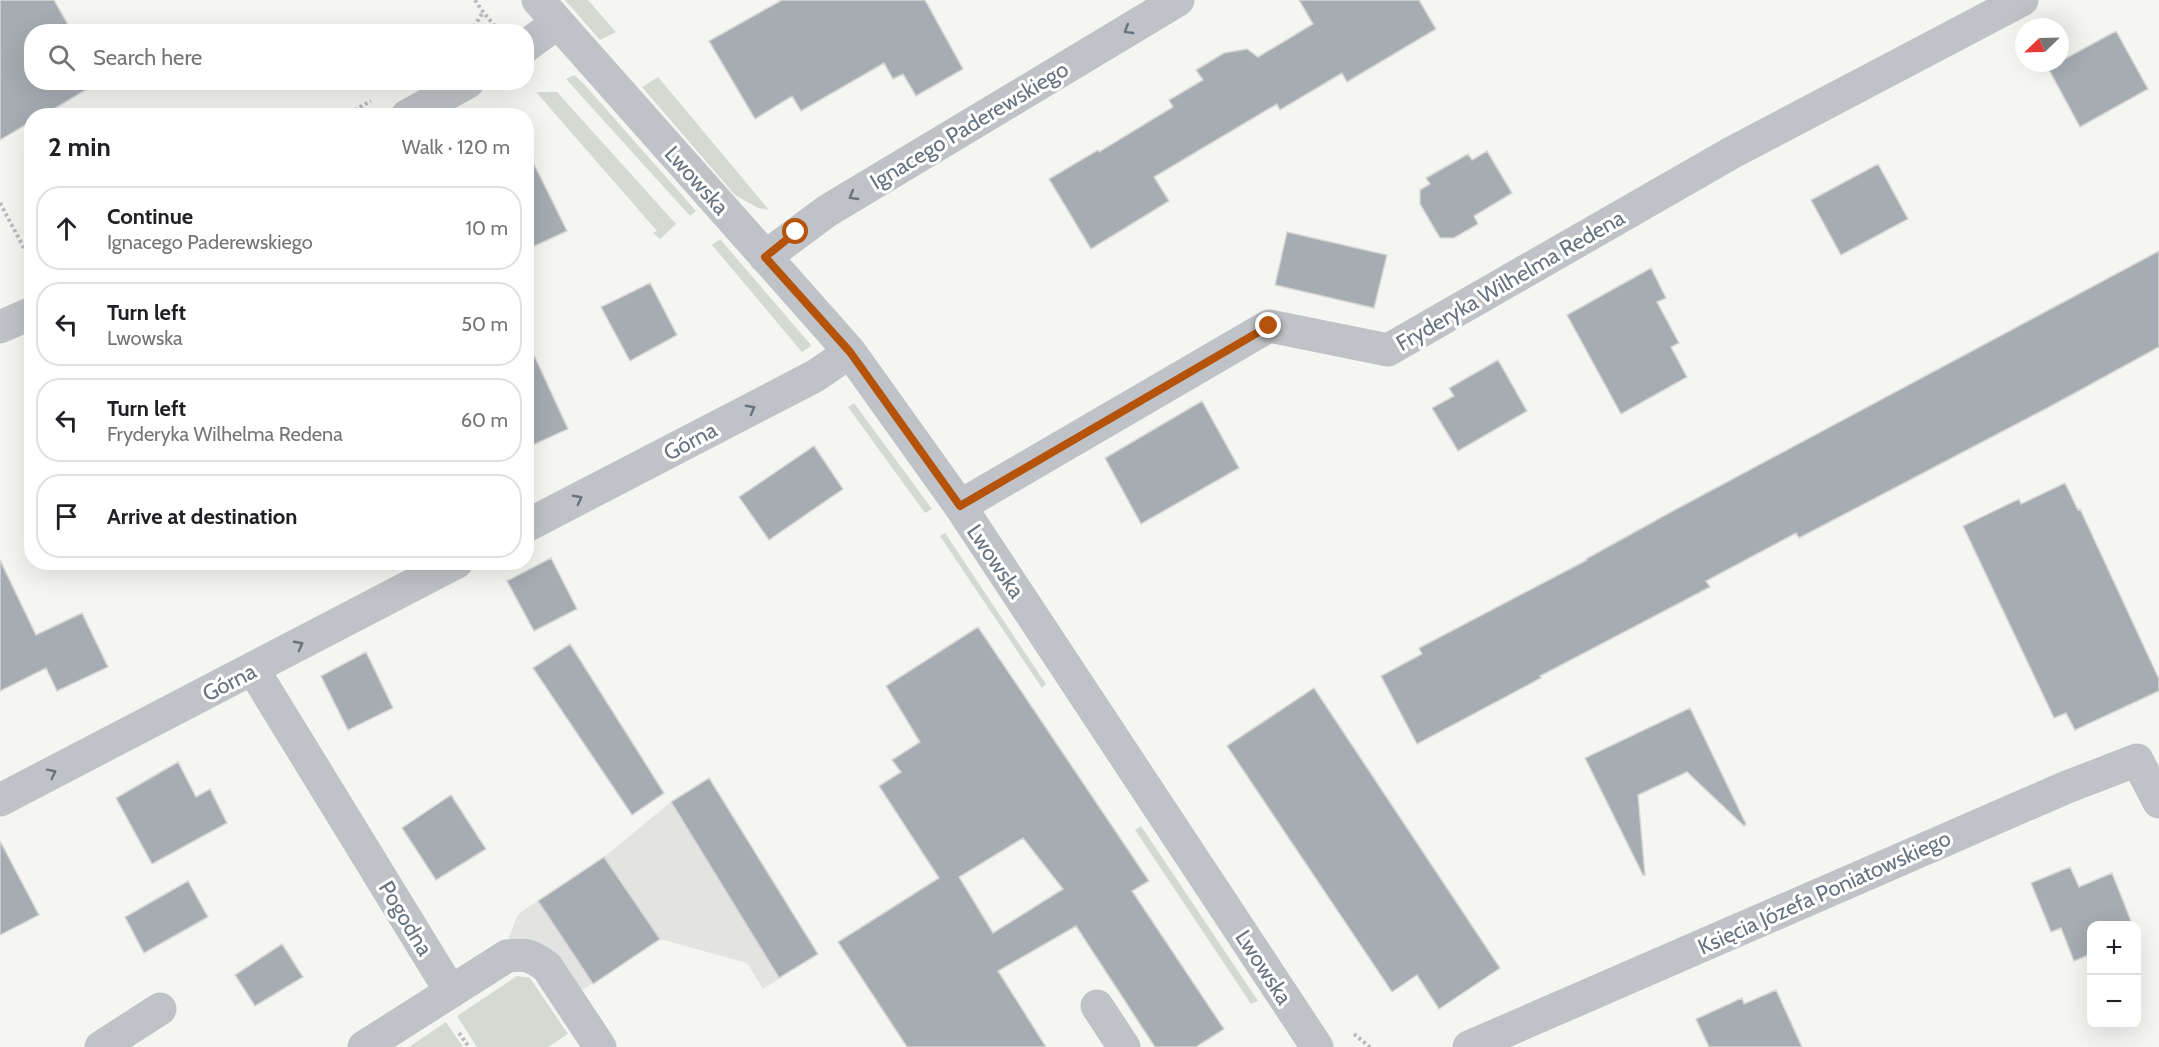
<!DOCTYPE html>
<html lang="en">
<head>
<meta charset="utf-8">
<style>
  :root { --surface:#fff; --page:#f2f2f2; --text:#202124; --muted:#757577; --line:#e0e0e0 }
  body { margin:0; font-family:Cabin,sans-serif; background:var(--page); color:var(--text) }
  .controls { position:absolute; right:18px; bottom:18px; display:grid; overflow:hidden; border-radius:12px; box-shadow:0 6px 24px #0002 }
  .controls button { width:54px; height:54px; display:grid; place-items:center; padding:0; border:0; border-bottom:2px solid var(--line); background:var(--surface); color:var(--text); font:30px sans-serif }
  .compass { position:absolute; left:2015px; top:18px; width:54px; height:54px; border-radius:50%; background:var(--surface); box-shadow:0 6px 24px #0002; rotate:247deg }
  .stop { position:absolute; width:18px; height:18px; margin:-14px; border:4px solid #b45309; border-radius:50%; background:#fff }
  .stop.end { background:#b45309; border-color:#fff; box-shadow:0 2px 6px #0008 }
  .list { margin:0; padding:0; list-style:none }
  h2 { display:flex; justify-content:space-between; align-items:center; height:78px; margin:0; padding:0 24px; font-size:26px }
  h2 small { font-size:20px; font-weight:400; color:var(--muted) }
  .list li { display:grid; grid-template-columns:39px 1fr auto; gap:18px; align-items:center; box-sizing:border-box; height:84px; margin:0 12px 12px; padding:0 12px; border:2px solid var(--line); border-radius:24px }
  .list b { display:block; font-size:22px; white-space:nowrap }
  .list p { margin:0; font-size:20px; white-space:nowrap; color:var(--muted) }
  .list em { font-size:20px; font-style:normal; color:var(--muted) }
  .icon { flex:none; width:33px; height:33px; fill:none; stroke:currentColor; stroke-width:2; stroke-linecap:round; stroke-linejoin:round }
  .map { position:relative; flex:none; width:2159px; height:1047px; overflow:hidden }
  .search { position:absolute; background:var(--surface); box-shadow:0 6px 24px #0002; left:24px; top:24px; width:510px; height:66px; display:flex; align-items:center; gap:15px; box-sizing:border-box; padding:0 21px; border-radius:24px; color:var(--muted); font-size:22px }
  .panel { position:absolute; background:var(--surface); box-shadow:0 6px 24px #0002; left:24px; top:108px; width:510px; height:462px; border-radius:24px }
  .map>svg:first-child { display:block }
  .built { fill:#e3e4e2 }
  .green { fill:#d4dad2 }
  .building { fill:#a5acb2; stroke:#d6d7d5; stroke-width:1.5; fill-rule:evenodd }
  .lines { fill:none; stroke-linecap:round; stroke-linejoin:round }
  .path { stroke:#b9bbbe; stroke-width:4; stroke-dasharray:3 3; stroke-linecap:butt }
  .minor { stroke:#bfc2c6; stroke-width:33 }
  .oneway { stroke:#677480 }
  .route { stroke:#b45309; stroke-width:8 }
  .labels { text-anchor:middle; stroke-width:6; stroke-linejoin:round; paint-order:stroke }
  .street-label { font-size:22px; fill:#677480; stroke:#fff }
</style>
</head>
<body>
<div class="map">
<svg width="2159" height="1047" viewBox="0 0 2159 1047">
  <rect width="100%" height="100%" fill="#f5f5f2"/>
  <path class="built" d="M 671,802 L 788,973 L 763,989 L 747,963 L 660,939 L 556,1007 L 508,940 L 518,914 L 604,857 Z"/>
  <path class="green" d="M 565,0 L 588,0 L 616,32 L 600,40 Z
    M 574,75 L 583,83 L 696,211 L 690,216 L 566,79 Z
    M 658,77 L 769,210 L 758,208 L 735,195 L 642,87 Z
    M 536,92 L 557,92 L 676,224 L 660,239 L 653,233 L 657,231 Z
    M 720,239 L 811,345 L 811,346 L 802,352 L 712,245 Z
    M 854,403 L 932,509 L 925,513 L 848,407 Z
    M 945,533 L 1046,684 L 1042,688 L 940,536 Z
    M 1141,826 L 1258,1001 L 1251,1004 L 1135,830 Z
    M 517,976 L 530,978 L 568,1034 L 548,1047 L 477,1047 L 457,1016 Z
    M 446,1022 L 463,1047 L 409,1047 Z"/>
  <path class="building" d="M 0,0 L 54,0 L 72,32 L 32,32 L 32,82 L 99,82 L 42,116 L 32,116 L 32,121 L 0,140 Z
    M 782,0 L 925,0 L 963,69 L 916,96 L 903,74 L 893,79 L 884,63 L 801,111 L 792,96 L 755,119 L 709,41 Z
    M 1299,0 L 1419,0 L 1436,29 L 1347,82 L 1342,73 L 1280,110 L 1277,104 L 1154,177 L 1169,201 L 1091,249 L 1049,179 L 1098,150 L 1099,152 L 1173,107 L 1169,100 L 1203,80 L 1196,70 L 1224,53 L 1247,49 L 1258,57 L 1313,24 Z
    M 2116,31 L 2148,89 L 2080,127 L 2048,68 Z
    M 526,148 L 567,231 L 526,250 Z
    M 1487,151 L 1512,193 L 1474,216 L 1478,224 L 1454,238 L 1440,238 L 1420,204 L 1420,190 L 1430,184 L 1426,178 L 1468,154 L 1472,160 Z
    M 1878,164 L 1908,219 L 1841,255 L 1811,200 Z
    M 1287,232 L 1387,255 L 1374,308 L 1275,285 Z
    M 2159,251 L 2159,347 L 2051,406 L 1799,538 L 1796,533 L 1706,581 L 1710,587 L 1540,676 L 1541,678 L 1417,744 L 1381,676 L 1422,654 L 1419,648 L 1587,560 L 1586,559 L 1671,512 Z
    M 1651,268 L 1666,298 L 1657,302 L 1679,343 L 1671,347 L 1687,377 L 1621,414 L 1567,315 Z
    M 650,283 L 677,335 L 630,361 L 601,307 Z
    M 526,338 L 568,429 L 526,448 Z
    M 1498,360 L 1527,411 L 1458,451 L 1432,408 L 1454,396 L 1449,388 Z
    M 1202,401 L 1239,468 L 1141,524 L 1105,458 Z
    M 814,446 L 843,489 L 769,540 L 739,497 Z
    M 2065,483 L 2078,510 L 2080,509 L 2159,679 L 2159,691 L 2075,730 L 2066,713 L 2054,718 L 1963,526 L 2019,499 L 2021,504 Z
    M 551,558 L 577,609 L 534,631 L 507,581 Z
    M 0,560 L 36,635 L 82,613 L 108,667 L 57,691 L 46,668 L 0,691 Z
    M 978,627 L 1149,881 L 1132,891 L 1224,1029 L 1196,1047 L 1155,1047 L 1076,926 L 998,971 L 1046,1047 L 907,1047 L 838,942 L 939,878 L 879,786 L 901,772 L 892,760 L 920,742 L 886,686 ZM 1023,838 L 1063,889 L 993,933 L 959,877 Z
    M 570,644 L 664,793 L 632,815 L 533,668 Z
    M 366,652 L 393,708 L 348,730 L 321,676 Z
    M 1314,688 L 1500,968 L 1439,1009 L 1417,975 L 1392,992 L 1227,746 Z
    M 1690,708 L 1746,824 L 1744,826 L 1687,772 L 1638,795 L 1645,875 L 1643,875 L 1585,758 Z
    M 178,762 L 196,797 L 210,789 L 227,823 L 152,864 L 116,798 Z
    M 709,778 L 818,954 L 779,978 L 671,802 Z
    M 451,795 L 486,849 L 436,880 L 402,828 Z
    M 0,841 L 39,915 L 0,935 Z
    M 604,857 L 660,939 L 593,984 L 538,901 Z
    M 2070,867 L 2079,887 L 2112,873 L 2133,926 L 2091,926 L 2091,954 L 2074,961 L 2061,928 L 2051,932 L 2031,883 Z
    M 188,881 L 208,917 L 144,953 L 125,917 Z
    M 282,944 L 303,977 L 255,1006 L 235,975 Z
    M 1776,990 L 1802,1047 L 1709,1047 L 1696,1019 L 1742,998 L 1744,1004 Z"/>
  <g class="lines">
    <path class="path" d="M 475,0 L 483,12 L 494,25
      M 471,32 L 483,12
      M 344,116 L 371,101
      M 0,203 L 32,263
      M 459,1033 L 469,1047
      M 1354,1034 L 1370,1047"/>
    <path class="minor" d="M 538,0 L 850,352 L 960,506 L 1317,1047
      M 526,46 L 557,23
      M 407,116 L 468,82
      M 765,257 L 827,211 L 1178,0
      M 0,327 L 32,313
      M 960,506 L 1269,326 L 1388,350 L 1733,152 L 2022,0
      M 526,526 L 815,376 L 850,352
      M 253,669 L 451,992
      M 0,800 L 457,562
      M 1097,1006 L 1124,1047
      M 101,1047 L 160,1009
      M 364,1047 L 507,956 C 526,954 531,955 547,967 L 600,1047
      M 1469,1047 L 2067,787 L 2137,760 L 2159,802"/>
  </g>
  <defs><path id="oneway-chevron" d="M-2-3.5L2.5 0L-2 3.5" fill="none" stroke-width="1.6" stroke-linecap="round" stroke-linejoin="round" transform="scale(1.5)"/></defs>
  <g class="oneway">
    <use href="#oneway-chevron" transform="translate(1128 30) rotate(149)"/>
    <use href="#oneway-chevron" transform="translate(853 196) rotate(149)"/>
    <use href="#oneway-chevron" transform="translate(751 409) rotate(-28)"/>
    <use href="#oneway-chevron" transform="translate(578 499) rotate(-28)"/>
    <use href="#oneway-chevron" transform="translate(299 645) rotate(-28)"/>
    <use href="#oneway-chevron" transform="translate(52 773) rotate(-27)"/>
  </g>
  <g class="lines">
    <path class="route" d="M 796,232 L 765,257 L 850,352 L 960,506 L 1269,326"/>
  </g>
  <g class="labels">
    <g class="street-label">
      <text transform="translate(969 125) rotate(-31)" y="8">Ignacego Paderewskiego</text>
      <text transform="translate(697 180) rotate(48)" y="8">Lwowska</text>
      <text transform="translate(1510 280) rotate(-30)" y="8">Fryderyka Wilhelma Redena</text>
      <text transform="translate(690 441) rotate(-28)" y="8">Górna</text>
      <text transform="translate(996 561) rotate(56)" y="8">Lwowska</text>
      <text transform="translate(229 682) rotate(-27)" y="8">Górna</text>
      <text transform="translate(1824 892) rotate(-24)" y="8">Księcia Józefa Poniatowskiego</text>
      <text transform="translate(406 918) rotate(59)" y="8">Pogodna</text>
      <text transform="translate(1264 967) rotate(57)" y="8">Lwowska</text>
    </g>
  </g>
</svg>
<div class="controls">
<button>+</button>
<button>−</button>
</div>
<svg class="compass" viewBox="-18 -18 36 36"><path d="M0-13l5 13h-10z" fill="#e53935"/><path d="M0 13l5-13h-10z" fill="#757577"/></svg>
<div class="stop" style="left:796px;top:232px"></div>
<div class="stop end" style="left:1269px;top:326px"></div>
<div class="search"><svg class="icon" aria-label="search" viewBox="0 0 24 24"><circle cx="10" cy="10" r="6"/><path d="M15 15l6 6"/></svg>Search here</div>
<section class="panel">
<h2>2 min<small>Walk · 120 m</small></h2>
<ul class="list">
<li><svg class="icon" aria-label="ahead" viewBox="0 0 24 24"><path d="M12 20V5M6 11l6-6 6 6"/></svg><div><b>Continue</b><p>Ignacego Paderewskiego</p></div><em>10 m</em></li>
<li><svg class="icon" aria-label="left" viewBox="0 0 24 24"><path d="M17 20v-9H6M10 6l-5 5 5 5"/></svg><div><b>Turn left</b><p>Lwowska</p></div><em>50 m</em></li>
<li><svg class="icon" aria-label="left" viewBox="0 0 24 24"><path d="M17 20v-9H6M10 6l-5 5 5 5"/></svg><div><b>Turn left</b><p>Fryderyka Wilhelma Redena</p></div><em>60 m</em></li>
<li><svg class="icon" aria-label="arrive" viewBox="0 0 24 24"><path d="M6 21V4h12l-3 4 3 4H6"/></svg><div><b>Arrive at destination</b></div></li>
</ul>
</section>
</div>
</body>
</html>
